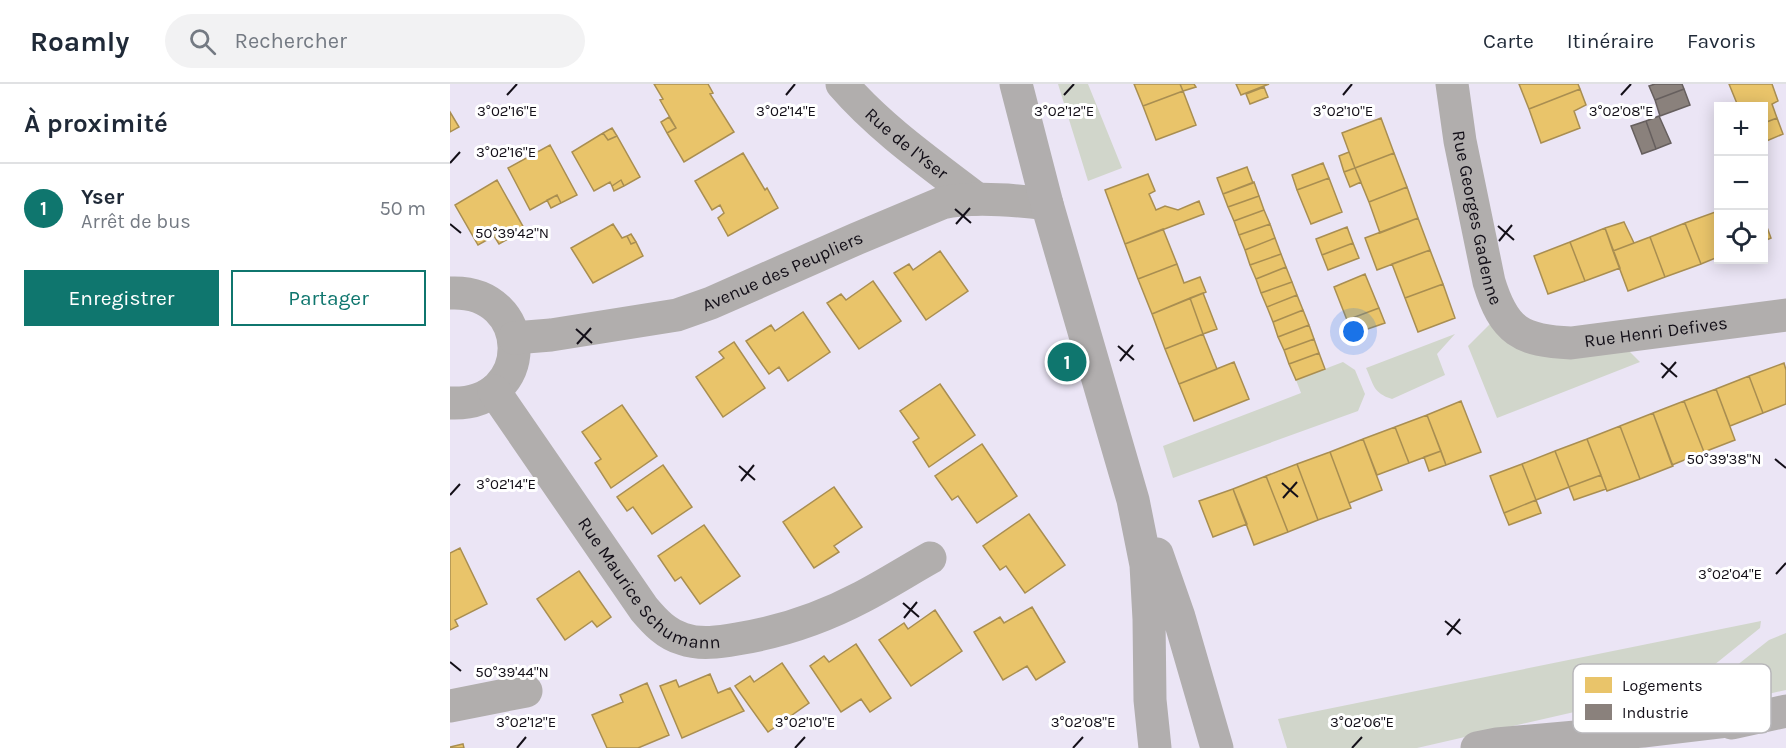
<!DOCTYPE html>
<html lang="fr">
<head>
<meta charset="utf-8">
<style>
  :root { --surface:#fff; --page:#f2f2f3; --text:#1f2937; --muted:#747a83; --line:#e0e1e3; --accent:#0f766e }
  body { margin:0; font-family:Karla,sans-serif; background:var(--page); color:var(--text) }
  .controls { position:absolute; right:18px; top:18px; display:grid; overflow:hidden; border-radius:0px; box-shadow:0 3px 15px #0003 }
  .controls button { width:54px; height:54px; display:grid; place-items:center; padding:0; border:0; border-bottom:2px solid var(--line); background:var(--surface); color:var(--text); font:30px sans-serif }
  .you { position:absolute; left:904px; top:248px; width:21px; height:21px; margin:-15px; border:4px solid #fff; border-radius:50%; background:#1a73e8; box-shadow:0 0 0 9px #1a73e833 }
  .badge { display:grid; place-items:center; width:39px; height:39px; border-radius:50%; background:var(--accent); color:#fff; font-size:20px; font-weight:700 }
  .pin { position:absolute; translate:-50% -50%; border:3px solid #fff; box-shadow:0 2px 6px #0006 }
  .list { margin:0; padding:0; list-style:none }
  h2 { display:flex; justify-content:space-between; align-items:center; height:78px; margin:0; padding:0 24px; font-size:26px }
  h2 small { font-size:20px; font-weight:400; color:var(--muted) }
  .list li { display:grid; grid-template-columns:39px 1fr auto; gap:18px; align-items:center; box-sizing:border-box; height:90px; padding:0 24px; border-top:2px solid var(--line) }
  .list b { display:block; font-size:22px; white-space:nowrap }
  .list p { margin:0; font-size:20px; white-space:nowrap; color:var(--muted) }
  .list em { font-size:20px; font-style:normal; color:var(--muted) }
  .actions { display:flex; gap:12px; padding:18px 24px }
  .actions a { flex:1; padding:14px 0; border:2px solid var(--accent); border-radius:0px; text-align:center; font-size:21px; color:var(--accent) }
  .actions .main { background:var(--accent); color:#fff }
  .icon { flex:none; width:33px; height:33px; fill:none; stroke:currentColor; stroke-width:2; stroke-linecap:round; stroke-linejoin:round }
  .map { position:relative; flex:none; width:1336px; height:664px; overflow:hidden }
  header { display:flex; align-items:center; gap:36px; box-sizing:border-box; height:84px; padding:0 30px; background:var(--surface); border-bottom:2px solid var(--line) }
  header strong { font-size:28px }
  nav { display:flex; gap:33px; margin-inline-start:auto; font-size:21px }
  .search { width:420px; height:54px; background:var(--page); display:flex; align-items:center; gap:15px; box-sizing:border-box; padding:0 21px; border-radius:33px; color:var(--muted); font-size:22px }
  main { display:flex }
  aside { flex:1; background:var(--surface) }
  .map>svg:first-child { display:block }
  .green { fill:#d1d6cb }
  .homes { fill:#e9c46a; stroke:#a98e51; stroke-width:1.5 }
  .industry { fill:#8a817c; stroke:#665f5e; stroke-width:1.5 }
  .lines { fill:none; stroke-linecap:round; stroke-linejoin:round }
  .street { stroke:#b1aead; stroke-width:33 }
  .secondary { stroke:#b1aeae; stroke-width:33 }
  .ticks { fill:none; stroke:#130f18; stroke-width:2 }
  .labels { text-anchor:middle; stroke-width:6; stroke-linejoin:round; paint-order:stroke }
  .street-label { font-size:18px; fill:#130f18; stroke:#fff }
  .key { fill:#fff; stroke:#b8b7ba; stroke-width:1.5 }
  .key-label { font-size:16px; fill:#130f18 }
  .ticks-label { font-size:15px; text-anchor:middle; fill:#130f18; stroke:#fff; stroke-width:6; stroke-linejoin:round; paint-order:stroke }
</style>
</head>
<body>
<header>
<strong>Roamly</strong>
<div class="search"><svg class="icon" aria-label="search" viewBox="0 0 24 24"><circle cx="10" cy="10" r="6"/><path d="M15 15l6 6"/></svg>Rechercher</div>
<nav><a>Carte</a><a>Itinéraire</a><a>Favoris</a></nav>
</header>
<main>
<aside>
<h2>À proximité<small></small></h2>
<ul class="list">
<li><span class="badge">1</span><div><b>Yser</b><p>Arrêt de bus</p></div><em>50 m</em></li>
</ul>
<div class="actions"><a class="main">Enregistrer</a><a>Partager</a></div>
</aside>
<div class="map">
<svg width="1336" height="664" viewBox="0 0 1336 664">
  <rect width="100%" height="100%" fill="#ebe5f5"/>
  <path class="green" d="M 608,0 L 638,0 L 672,84 L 638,97 Z
    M 1042,238 L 1173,261 L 1190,278 L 1047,334 L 1018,262 Z
    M 1005,250 L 987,270 L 995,291 L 942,315 C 923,309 924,301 916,284 Z
    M 893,278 L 905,286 L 915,310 L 908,327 L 723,394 L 713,362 L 851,309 L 846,296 Z
    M 1311,537 L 1310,544 L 1238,602 L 967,664 L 837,664 L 828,635 Z
    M 1336,549 L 1336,606 L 1235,629 L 1222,624 L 1244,615 L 1319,556 Z"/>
  <path class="homes" d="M 204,0 L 258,0 L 263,9 L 260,10 L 284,48 L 234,78 L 217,49 L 226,44 L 210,16 L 213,15 Z
    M 684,0 L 730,0 L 733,7 L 693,22 Z
    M 730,0 L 744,0 L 746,3 L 733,7 Z
    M 786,0 L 819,0 L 791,11 Z
    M 1069,0 L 1128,0 L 1130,5 L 1079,25 Z
    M 1279,0 L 1322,0 L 1328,17 L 1322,20 L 1327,34 L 1314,39 L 1314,22 L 1288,22 Z
    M 814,3 L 818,13 L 800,20 L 796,10 Z
    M 1130,5 L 1136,21 L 1124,27 L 1130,44 L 1091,59 L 1079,25 Z
    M 733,7 L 746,41 L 706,56 L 693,22 Z
    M 0,28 L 9,43 L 0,48 Z
    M 219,33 L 226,44 L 217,49 L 211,38 Z
    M 931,34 L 944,69 L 905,84 L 892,49 Z
    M 1327,34 L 1333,50 L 1314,58 L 1314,39 Z
    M 162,44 L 167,52 L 158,56 L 153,49 Z
    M 153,49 L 158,56 L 167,52 L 190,93 L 174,102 L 171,96 L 162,102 L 160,98 L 144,107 L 122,68 Z
    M 100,61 L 127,111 L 111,119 L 107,111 L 80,126 L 58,84 Z
    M 899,68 L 905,84 L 894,88 L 889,72 Z
    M 293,69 L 315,106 L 317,104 L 328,124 L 278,152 L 268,134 L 274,129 L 270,121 L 262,126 L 245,97 Z
    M 944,69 L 957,103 L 919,118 L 905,84 Z
    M 873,79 L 879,94 L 847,106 L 842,91 Z
    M 797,83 L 803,99 L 773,110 L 767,94 Z
    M 905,84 L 911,98 L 900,103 L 894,88 Z
    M 698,90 L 705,107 L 699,110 L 706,126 L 715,122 L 728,126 L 749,117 L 754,130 L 675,160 L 655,106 Z
    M 879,94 L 892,128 L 861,140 L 847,106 Z
    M 47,96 L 75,146 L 58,155 L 53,147 L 28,161 L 5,121 Z
    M 171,96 L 174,102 L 164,107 L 162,102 Z
    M 804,98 L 809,112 L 778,123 L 773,110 Z
    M 957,103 L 968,134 L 930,149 L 919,118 Z
    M 107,111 L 111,119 L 101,124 L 97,116 Z
    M 809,112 L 814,126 L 784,137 L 778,123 Z
    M 814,126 L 820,140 L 789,151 L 784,137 Z
    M 1268,127 L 1268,173 L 1251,180 L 1235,139 Z
    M 968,134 L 980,166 L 927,186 L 915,154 Z
    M 1314,135 L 1321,154 L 1314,157 Z
    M 1174,138 L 1184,159 L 1163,167 L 1155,144 Z
    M 1235,139 L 1251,180 L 1215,193 L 1200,153 Z
    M 163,140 L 172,154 L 177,152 L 181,160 L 186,158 L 193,172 L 143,199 L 121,164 Z
    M 820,140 L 825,154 L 795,166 L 789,151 Z
    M 897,143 L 903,159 L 872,171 L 866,155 Z
    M 1155,144 L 1170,184 L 1135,197 L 1120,158 Z
    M 713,145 L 727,180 L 688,195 L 675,160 Z
    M 53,147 L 58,155 L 49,160 L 44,152 Z
    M 181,150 L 186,158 L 181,160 L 177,152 Z
    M 1200,153 L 1215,193 L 1178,207 L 1163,167 Z
    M 825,154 L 831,170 L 800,181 L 795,166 Z
    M 1120,158 L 1135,197 L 1098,210 L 1084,172 Z
    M 903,159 L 909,174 L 878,186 L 872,171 Z
    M 980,166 L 993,200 L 955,214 L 942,180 Z
    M 490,167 L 518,207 L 476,236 L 444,189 L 459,180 L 463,186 Z
    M 831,170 L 836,183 L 806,195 L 800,181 Z
    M 727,180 L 734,199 L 750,193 L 756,208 L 702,230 L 688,195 Z
    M 836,183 L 842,198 L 811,209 L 806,195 Z
    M 915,190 L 929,224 L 897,236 L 884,203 Z
    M 423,197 L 451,237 L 409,265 L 377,219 L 391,210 L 396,216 Z
    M 842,198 L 847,211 L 817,223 L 811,209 Z
    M 993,200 L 1005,234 L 968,248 L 955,214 Z
    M 753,209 L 767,245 L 753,250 L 740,214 Z
    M 847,211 L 853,226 L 823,238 L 817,223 Z
    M 740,214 L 753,250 L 715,265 L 702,230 Z
    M 929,224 L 935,239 L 903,250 L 897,236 Z
    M 853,226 L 859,241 L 828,253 L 823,238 Z
    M 353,228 L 380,268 L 338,297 L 329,283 L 319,290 L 296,257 L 321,241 L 325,247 Z
    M 859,241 L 864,255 L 834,266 L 828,253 Z
    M 753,250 L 767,285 L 729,300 L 715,265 Z
    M 864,255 L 869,269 L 839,280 L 834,266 Z
    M 284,258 L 315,304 L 273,333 L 246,293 L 274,274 L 269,268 Z
    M 869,269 L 875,285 L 846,296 L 839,280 Z
    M 784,278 L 799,315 L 744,337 L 729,300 Z
    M 1334,279 L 1336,286 L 1336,320 L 1313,329 L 1299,292 Z
    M 1299,292 L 1313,329 L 1280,342 L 1266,305 Z
    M 490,300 L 525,351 L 479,383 L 463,358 L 469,354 L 450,327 Z
    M 1266,305 L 1285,356 L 1254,368 L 1234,317 Z
    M 1011,317 L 1031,368 L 996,381 L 977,331 Z
    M 1234,317 L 1254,368 L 1222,381 L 1203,329 Z
    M 172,321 L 207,372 L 161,404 L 145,379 L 151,375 L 132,348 Z
    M 1203,329 L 1223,382 L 1190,395 L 1170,342 Z
    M 977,331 L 991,367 L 959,379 L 945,343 Z
    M 1170,342 L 1190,395 L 1157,407 L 1137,355 Z
    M 945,343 L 959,379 L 927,391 L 913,355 Z
    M 913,355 L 932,406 L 899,419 L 880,368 Z
    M 1137,355 L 1151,391 L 1119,403 L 1105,367 Z
    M 532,360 L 567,412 L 527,439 L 508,412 L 502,416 L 485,392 Z
    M 991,367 L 996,381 L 979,387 L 974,373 Z
    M 1105,367 L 1119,403 L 1086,416 L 1072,380 Z
    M 880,368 L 901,424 L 868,436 L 847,380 Z
    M 847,380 L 868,436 L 838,448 L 816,392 Z
    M 1072,380 L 1086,416 L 1054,429 L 1040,392 Z
    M 213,381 L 242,423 L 202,450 L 183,423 L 177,427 L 167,413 Z
    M 1151,391 L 1156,405 L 1124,416 L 1119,403 Z
    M 816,392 L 838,448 L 804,461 L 783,405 Z
    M 384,403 L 412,443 L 384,462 L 389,468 L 364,484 L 333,438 Z
    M 783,405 L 797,440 L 763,453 L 749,417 Z
    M 1086,416 L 1091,429 L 1059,441 L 1054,429 Z
    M 579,430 L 615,481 L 575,509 L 556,482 L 550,486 L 533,462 Z
    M 254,441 L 290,492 L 250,520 L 231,493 L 225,497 L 208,472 Z
    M 10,464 L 37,520 L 5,536 L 8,542 L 0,546 L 0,469 Z
    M 129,487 L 161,533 L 147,543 L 142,537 L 115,556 L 87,515 Z
    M 582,523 L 615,578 L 586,596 L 577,582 L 553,596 L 524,548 L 550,533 L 554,539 Z
    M 485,526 L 512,567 L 461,602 L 429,556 L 454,539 L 458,545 Z
    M 406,560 L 441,614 L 420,628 L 411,615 L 391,628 L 360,582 L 374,572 L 379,578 Z
    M 332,579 L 359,619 L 318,648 L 285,602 L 300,592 L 304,598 Z
    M 260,590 L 268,609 L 280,604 L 294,627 L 232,654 L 210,602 L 226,596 L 229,603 Z
    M 197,599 L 219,651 L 188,664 L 157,664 L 142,631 L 173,618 L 170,611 Z
    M 13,660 L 14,664 L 0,664 L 0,663 Z"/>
  <path class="industry" d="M 1205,0 L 1232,0 L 1234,5 L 1205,16 L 1199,2 Z
    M 1234,5 L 1240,21 L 1210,32 L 1205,16 Z
    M 1209,32 L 1221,59 L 1206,65 L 1196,37 Z
    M 1196,37 L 1206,65 L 1192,70 L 1181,42 Z"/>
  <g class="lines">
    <g class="street">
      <path id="s1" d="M 392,0 C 431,45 480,79 527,115"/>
      <path id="s2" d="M 1002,0 L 1010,57 L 1039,198 C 1054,247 1071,257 1121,259 L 1336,231"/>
      <path d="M 0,209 C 85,205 86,323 0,319"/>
      <path id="s3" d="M 64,254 L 101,251 L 227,231 L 261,219 L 406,155 L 492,119 C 523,112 565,116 597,120"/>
      <path id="s4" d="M 44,307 L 194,525 C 205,538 216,550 233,555 C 250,561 270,558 287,555 C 331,548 374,533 412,513 C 435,501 457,487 480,474"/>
      <path d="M 0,622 L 76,607"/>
    </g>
    <path class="secondary" d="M 566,0 L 597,120 L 683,416 L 696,481 L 699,535 L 700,616 L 705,664
      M 707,470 L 729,533 L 767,664
      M 1282,639 L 1336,627
      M 1027,664 L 1047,660 L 1193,647 L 1302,634"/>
  </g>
  <path class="ticks" d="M 57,11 L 67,0M 336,11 L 345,0M 614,11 L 624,0M 893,11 L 902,0M 1171,11 L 1181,0M 0,79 L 10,68M 505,125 L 521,139M 0,140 L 11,149M 506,140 L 520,124M 1048,142 L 1064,156M 1049,157 L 1062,141M 126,245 L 142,259M 127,260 L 141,244M 668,262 L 684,276M 670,277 L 683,261M 1211,279 L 1227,293M 1212,294 L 1226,278M 1325,375 L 1336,384M 289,382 L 305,396M 291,397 L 304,381M 832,399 L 848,413M 0,411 L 10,400M 833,414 L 847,398M 1326,490 L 1336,479M 453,519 L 469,533M 454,534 L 467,518M 995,537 L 1011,550M 997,551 L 1010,535M 0,578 L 11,587M 67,664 L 76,653M 345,664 L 355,653M 623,664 L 633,653M 902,664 L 912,653"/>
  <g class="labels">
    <g class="street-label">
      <text dy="6" stroke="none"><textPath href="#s1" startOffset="88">Rue de l'Yser</textPath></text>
      <text dy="6" stroke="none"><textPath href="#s2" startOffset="136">Rue Georges Gadenne</textPath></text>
      <text dy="6" stroke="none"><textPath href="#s3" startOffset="279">Avenue des Peupliers</textPath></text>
      <text dy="6" stroke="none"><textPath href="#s2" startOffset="400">Rue Henri Defives</textPath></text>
      <text dy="6" stroke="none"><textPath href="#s4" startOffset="254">Rue Maurice Schumann</textPath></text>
    </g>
  </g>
  <rect x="1123" y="580" width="198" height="69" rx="9" class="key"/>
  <rect x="1135" y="593" width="27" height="16" fill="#e9c46a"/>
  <rect x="1135" y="620" width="27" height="16" fill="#8a817c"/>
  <g class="key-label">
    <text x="1172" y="607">Logements</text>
    <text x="1172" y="634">Industrie</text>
  </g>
  <g class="ticks-label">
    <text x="57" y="32">3°02'16"E</text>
    <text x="336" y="32">3°02'14"E</text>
    <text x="614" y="32">3°02'12"E</text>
    <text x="893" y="32">3°02'10"E</text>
    <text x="1171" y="32">3°02'08"E</text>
    <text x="56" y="73">3°02'16"E</text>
    <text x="62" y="154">50°39'42"N</text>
    <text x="1274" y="380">50°39'38"N</text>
    <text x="56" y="405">3°02'14"E</text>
    <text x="1280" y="495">3°02'04"E</text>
    <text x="62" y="593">50°39'44"N</text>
    <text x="76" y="643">3°02'12"E</text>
    <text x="355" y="643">3°02'10"E</text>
    <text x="633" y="643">3°02'08"E</text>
    <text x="912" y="643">3°02'06"E</text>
  </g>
</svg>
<div class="controls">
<button>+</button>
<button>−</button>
<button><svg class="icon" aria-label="locate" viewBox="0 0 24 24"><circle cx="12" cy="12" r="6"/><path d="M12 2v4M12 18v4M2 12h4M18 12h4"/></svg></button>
</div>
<div class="you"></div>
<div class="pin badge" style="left:617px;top:278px">1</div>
</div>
</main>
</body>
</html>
